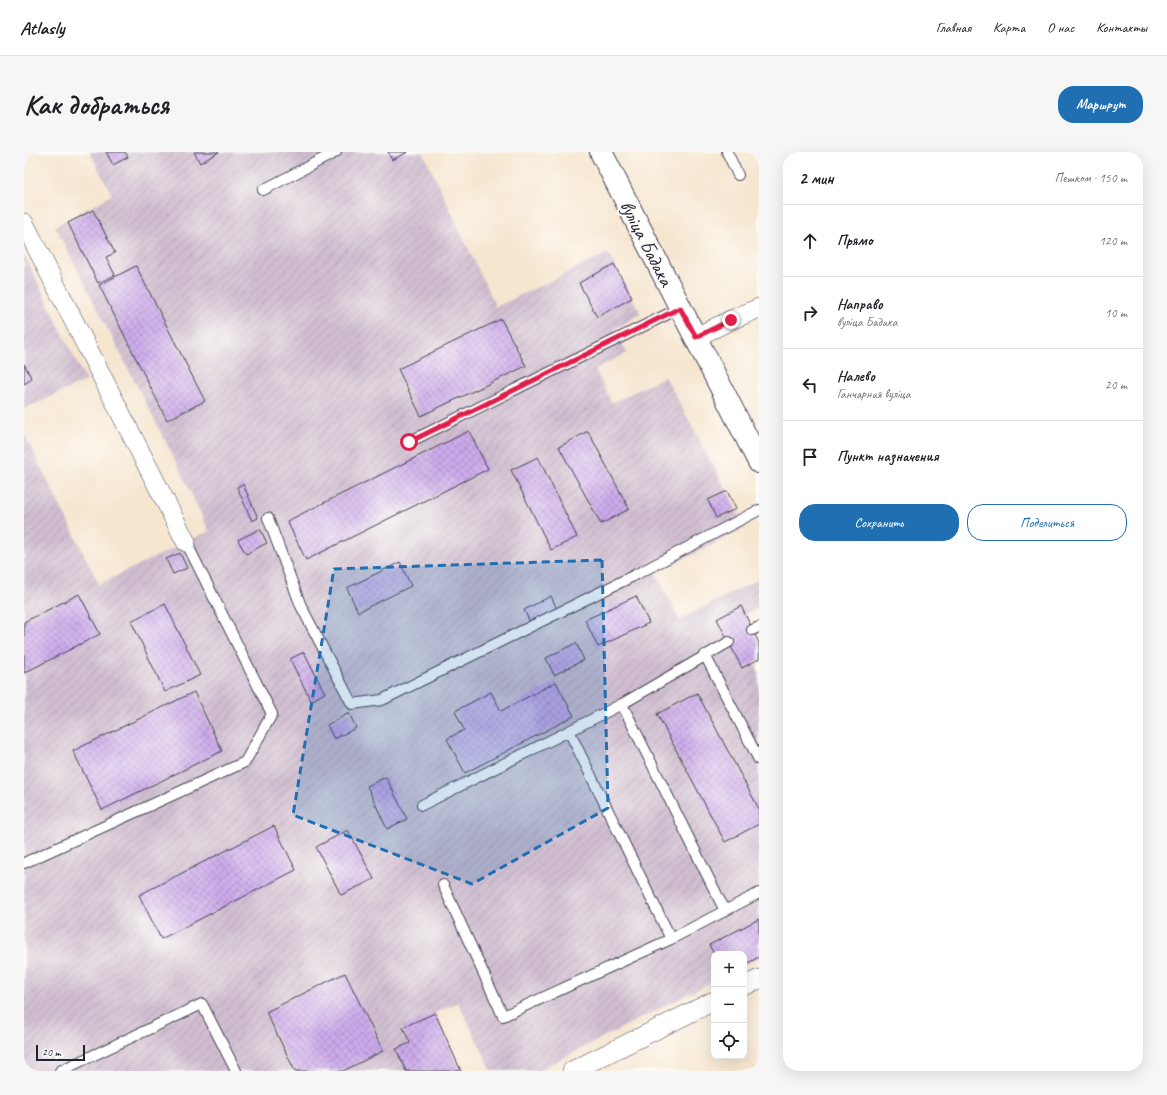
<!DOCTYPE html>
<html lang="ru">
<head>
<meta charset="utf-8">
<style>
  :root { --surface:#fff; --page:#f6f6f6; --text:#202124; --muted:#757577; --line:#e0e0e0; --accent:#1f6fb2 }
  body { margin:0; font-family:Caveat,sans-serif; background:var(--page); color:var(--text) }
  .controls { position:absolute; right:12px; bottom:12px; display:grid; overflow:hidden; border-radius:8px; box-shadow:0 4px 16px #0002 }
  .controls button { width:36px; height:36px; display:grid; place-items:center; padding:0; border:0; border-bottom:1px solid var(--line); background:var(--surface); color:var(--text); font:20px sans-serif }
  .scale { position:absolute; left:12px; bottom:10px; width:49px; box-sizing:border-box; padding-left:4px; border:2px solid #22223b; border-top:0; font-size:11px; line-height:14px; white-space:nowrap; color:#22223b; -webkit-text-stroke:3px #fdfcf7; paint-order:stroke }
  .stop { position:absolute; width:12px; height:12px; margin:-9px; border:3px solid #e11d48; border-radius:50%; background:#fff }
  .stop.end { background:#e11d48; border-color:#fff; box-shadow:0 1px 4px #0008 }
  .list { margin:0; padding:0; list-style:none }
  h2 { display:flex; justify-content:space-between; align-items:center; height:52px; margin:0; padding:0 16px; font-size:17px }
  h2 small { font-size:13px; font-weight:400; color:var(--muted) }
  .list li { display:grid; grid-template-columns:26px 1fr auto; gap:12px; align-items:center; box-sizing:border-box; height:72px; padding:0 16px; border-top:1px solid var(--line) }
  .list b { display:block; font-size:15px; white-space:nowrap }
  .list p { margin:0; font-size:13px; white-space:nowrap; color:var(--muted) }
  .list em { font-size:13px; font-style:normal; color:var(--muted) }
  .actions { display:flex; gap:8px; padding:12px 16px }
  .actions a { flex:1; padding:9px 0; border:1px solid var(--accent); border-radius:16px; text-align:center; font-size:14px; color:var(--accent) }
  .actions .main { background:var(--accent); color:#fff }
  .icon { flex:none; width:22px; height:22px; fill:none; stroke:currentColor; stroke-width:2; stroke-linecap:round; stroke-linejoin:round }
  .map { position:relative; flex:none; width:735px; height:919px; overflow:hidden; border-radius:16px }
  header { display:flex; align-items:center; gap:24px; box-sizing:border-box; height:56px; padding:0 20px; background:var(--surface); border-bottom:1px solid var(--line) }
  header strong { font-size:19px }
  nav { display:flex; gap:22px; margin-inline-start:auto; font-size:14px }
  .intro { display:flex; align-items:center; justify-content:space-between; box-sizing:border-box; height:96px; padding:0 24px }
  h1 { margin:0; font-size:28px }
  .button { padding:10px 18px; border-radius:16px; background:var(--accent); color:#fff; font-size:14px; font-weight:700 }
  main { display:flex; gap:24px; padding:0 24px }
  aside { flex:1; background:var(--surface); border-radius:16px; box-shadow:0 4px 16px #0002 }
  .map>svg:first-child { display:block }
  .industrial { fill:url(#industrial-furrows) }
  .building { fill:url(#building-cross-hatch) }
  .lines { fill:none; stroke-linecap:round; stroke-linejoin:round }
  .service-casing { stroke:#423f51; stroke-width:12 }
  .minor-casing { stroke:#423f51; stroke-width:20 }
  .secondary-casing { stroke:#423f51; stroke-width:24 }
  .service { stroke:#fff; stroke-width:10 }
  .minor { stroke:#fff; stroke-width:19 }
  .secondary { stroke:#fff; stroke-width:22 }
  .route { stroke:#e11d48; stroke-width:5 }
  .marked { fill:#1f6fb2; fill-opacity:0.2; stroke:#1f6fb2; stroke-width:3; stroke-dasharray:8 5; stroke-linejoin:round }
  .labels { text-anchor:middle; stroke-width:4; stroke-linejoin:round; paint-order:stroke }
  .street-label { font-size:20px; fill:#22223b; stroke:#fdfcf7 }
</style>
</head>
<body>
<header>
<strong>Atlasly</strong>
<nav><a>Главная</a><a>Карта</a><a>О нас</a><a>Контакты</a></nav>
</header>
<div class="intro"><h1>Как добраться</h1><a class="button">Маршрут</a></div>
<main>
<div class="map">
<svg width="735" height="919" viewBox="0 0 735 919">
  <defs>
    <pattern id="industrial-furrows" width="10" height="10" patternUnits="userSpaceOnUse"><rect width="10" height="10" fill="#cfbdcf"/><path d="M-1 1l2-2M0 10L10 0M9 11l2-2" fill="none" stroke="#b1a2b3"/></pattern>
    <pattern id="building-cross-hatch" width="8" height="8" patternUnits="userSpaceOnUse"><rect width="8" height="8" fill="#cdabec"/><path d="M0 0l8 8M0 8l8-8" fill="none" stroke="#a68bc0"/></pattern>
  </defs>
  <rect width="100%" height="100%" fill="#fdfcf7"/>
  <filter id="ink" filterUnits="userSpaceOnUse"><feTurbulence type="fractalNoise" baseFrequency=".025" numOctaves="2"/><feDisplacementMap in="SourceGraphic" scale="8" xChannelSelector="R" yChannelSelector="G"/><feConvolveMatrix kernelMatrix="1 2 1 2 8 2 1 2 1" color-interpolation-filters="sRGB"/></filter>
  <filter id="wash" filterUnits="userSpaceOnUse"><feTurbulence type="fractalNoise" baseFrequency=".012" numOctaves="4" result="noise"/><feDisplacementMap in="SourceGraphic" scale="16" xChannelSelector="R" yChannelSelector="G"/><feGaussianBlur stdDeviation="0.9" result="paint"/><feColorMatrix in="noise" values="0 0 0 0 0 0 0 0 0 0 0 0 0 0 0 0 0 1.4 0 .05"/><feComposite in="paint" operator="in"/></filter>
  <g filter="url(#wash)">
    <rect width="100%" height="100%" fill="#f6e6d0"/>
    <path class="industrial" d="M 66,0 L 399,0 L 472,155 L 584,101 L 617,162 L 590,177 L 603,201 L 571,217 L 588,251 L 641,224 L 703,339 L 721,376 L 632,421 L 655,468 L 735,427 L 735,456 L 721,463 L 735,491 L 735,507 L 730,510 L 735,521 L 735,805 L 720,813 L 720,802 L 690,802 L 690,829 L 513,919 L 468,919 L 434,850 L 411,861 L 437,919 L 0,919 L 0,281 L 75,432 L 185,379 L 158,322 L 31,74 L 88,43 Z
      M 0,102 L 62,229 L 0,257 Z"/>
    <g id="blocks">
      <path class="building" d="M 82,0 L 101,0 L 104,5 L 89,13 Z
        M 170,0 L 195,0 L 176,11 Z
        M 364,0 L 384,0 L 368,8 Z
        M 69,58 L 91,101 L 82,105 L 91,123 L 74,131 L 44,71 Z
        M 590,112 L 608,146 L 573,165 L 555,131 Z
        M 112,114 L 181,249 L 143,268 L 75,133 Z
        M 477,167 L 502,214 L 397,264 L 374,217 Z
        M 0,212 L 8,227 L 0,232 Z
        M 445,279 L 464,317 L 282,408 L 263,369 Z
        M 564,279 L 605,357 L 577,372 L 535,295 Z
        M 514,305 L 553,385 L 527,398 L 487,318 Z
        M 219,332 L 234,366 L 228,369 L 213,335 Z
        M 703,339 L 712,357 L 692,366 L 684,348 Z
        M 236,377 L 243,391 L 222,402 L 214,388 Z
        M 156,401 L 163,416 L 149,422 L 142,407 Z
        M 376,410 L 387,434 L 334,460 L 323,436 Z
        M 55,442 L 76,482 L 0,521 L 0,470 Z
        M 527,444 L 533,457 L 506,470 L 500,458 Z
        M 612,444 L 625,471 L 574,495 L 561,468 Z
        M 141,452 L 176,523 L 141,540 L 107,469 Z
        M 717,454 L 735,491 L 735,507 L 718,516 L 693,467 Z
        M 552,491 L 560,508 L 530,523 L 522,506 Z
        M 280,500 L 301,541 L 287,549 L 266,507 Z
        M 532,530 L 550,564 L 441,621 L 423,587 L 440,578 L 431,559 L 467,540 L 477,559 Z
        M 170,540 L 198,599 L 78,658 L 49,599 Z
        M 673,541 L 735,657 L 735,672 L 701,690 L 633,562 Z
        M 325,561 L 332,576 L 310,587 L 303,573 Z
        M 362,625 L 383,667 L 363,677 L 343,634 Z
        M 250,674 L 272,718 L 137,787 L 115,743 Z
        M 324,678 L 350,727 L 317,743 L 292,695 Z
        M 735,767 L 735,805 L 720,813 L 720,802 L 690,802 L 685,793 Z
        M 321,821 L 359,899 L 319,919 L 271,919 L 242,860 Z
        M 411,861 L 437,919 L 382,919 L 372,897 L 386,891 L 379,875 Z"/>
    </g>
  </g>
  <g filter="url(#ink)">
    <use href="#blocks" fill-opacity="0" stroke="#423f51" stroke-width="1"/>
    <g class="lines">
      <g class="service-casing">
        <path id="service" d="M 703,0 L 714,23
          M 239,38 L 312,0
          M 385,290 L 656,156
          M 244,366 L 277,454 L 328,552 L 358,548 L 613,422 L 735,358
          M 728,478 L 735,475
          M 705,490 L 598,552 L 545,579 L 647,787 L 735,741
          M 681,503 L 735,608
          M 598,552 L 701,759
          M 398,653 L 545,579
          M 0,711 L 221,610 L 248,562 L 162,390
          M 419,733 L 479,864 L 647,787
          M 36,919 L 178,852 L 212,919"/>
      </g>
      <g class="minor-casing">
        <path id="minor" d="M 0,71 L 162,390
          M 672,185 L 707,168 L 735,156
          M 720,834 L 735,827
          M 548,919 L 690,849"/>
      </g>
      <g class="secondary-casing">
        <path id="secondary" d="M 577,0 L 735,310"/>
      </g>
      <use href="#service" class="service"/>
      <use href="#minor" class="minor"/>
      <use href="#secondary" class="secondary"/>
    </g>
  </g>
  <g class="lines" filter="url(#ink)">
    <path class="route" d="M 385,290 L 656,156 L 672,185 L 707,168"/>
  </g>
  <path class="marked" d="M 578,408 L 584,656 L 448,732 L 269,663 L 310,417 Z"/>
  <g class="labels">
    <g class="street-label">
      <text transform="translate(623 91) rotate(63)" y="7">вуліца Бадака</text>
    </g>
  </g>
</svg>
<div class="controls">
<button>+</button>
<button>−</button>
<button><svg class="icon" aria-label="locate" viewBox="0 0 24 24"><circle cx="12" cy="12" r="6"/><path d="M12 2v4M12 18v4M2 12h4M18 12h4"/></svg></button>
</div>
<div class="scale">20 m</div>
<div class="stop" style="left:385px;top:290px"></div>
<div class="stop end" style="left:707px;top:168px"></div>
</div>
<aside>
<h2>2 мин<small>Пешком · 150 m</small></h2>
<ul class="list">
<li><svg class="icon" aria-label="ahead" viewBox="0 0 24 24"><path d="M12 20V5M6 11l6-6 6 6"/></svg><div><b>Прямо</b></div><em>120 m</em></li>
<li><svg class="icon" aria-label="right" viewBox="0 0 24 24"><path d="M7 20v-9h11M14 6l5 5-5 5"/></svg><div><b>Направо</b><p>вуліца Бадака</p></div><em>10 m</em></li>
<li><svg class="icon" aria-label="left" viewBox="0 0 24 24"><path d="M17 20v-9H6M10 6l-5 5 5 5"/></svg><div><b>Налево</b><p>Ганчарная вуліца</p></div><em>20 m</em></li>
<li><svg class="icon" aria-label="arrive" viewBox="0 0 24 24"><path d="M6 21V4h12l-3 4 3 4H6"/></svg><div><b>Пункт назначения</b></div></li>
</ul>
<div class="actions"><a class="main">Сохранить</a><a>Поделиться</a></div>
</aside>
</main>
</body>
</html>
